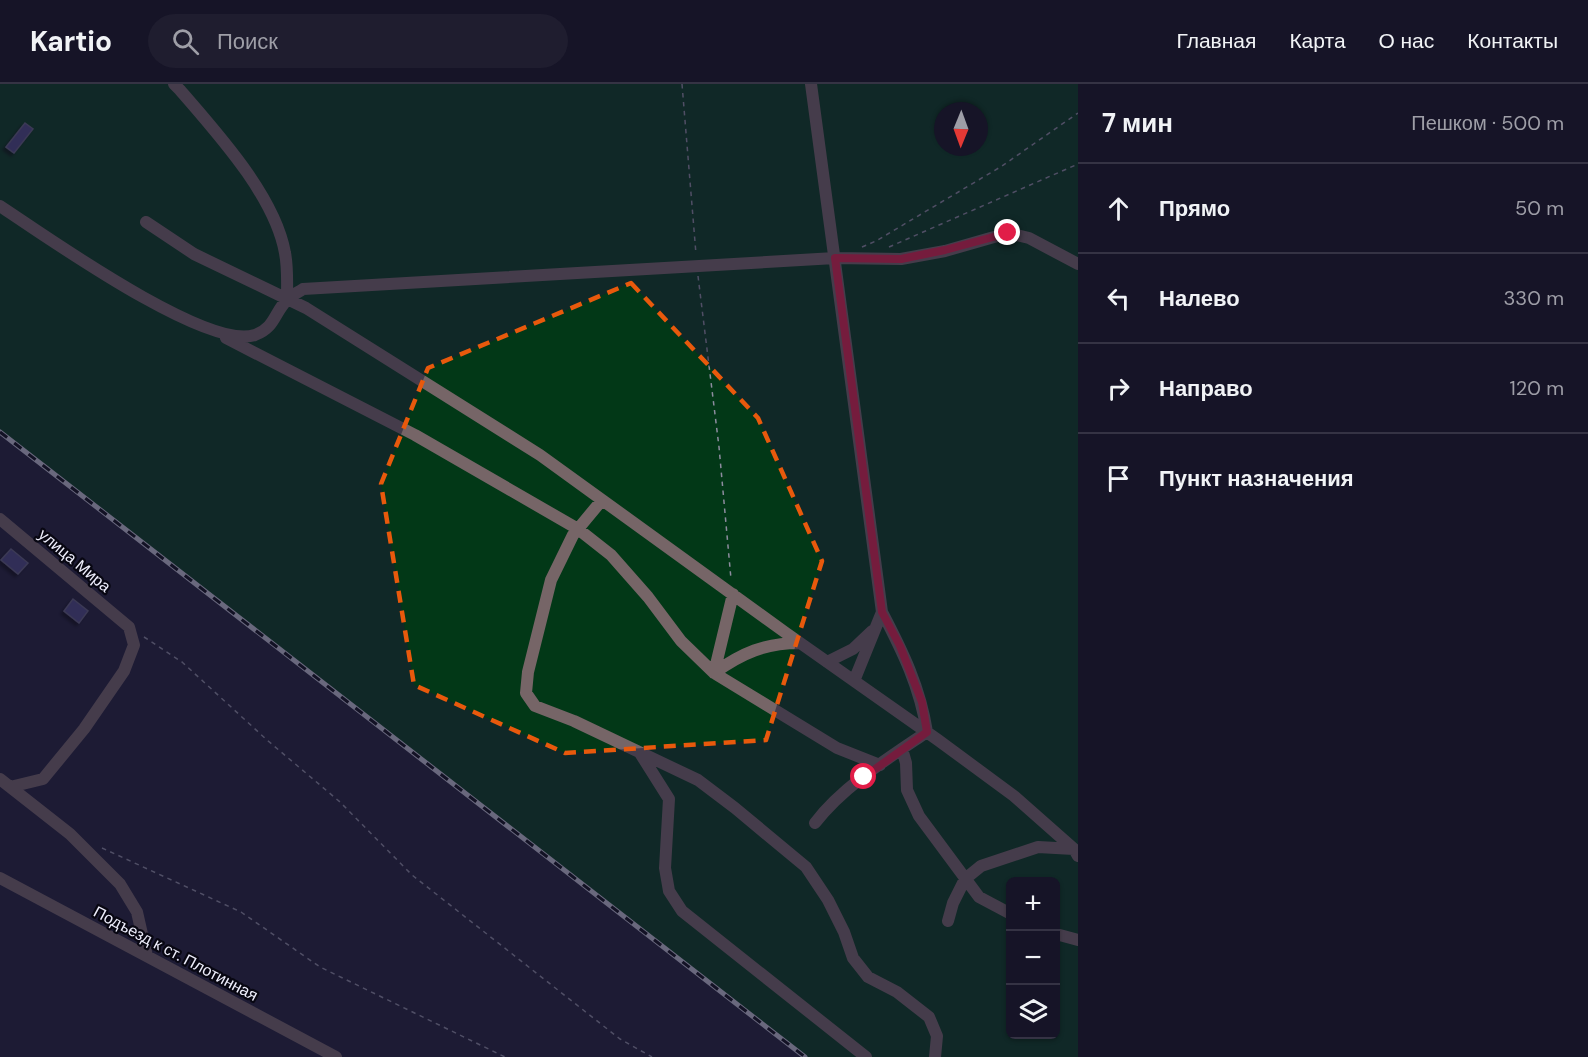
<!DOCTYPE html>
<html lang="ru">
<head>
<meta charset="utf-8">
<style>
  :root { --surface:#161427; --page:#1f1d2f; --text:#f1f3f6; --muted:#9e9ea7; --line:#353344 }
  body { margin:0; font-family:"DM Sans",sans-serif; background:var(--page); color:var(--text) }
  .controls { position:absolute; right:18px; bottom:18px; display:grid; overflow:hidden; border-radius:9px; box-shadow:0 2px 4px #0004 }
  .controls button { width:54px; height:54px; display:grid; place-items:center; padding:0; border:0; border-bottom:2px solid var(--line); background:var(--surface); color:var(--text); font:30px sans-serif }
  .compass { position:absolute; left:934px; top:18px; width:54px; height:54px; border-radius:50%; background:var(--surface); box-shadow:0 2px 4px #0004; rotate:181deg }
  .stop { position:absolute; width:18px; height:18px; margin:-14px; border:4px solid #e11d48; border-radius:50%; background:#fff }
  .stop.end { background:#e11d48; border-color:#fff; box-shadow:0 2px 6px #0008 }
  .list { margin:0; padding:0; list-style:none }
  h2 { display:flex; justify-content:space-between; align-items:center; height:78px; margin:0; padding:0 24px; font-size:26px }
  h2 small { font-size:20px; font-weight:400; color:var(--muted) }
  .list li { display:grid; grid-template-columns:39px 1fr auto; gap:18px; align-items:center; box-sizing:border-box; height:90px; padding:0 24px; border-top:2px solid var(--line) }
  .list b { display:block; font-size:22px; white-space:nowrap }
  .list em { font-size:20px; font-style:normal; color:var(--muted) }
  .icon { flex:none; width:33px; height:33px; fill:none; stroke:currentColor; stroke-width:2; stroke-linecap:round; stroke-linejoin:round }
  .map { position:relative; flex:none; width:1078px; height:973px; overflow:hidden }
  header { display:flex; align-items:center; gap:36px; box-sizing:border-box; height:84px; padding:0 30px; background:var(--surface); border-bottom:2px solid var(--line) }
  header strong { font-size:28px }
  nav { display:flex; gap:33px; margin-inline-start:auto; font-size:21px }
  .search { width:420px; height:54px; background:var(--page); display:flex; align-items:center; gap:15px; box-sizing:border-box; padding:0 21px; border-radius:33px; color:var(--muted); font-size:22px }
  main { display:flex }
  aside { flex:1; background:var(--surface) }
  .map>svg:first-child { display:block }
  .green { fill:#023817; fill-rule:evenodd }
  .building { fill:#4b4481; stroke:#605e7c; stroke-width:1.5; filter:url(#shadow) }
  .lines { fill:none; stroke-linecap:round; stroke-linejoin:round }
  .path { stroke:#8d8c9f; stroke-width:1.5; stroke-dasharray:4.5 4.5; stroke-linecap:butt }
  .minor { stroke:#766567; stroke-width:12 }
  .rail-casing { stroke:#c5c5d5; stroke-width:5 }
  .rail { stroke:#080712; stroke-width:3; stroke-dasharray:9; stroke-linecap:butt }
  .route { stroke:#e11d48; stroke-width:8 }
  .marked { fill:none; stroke:#e8590c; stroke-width:4.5; stroke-dasharray:12 8; stroke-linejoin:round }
  .labels { text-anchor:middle; stroke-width:4.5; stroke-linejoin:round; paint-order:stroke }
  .street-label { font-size:16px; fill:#eeeefc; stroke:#080712 }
</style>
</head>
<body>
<header>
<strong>Kartio</strong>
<div class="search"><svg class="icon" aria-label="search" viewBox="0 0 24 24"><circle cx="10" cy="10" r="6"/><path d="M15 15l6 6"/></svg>Поиск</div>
<nav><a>Главная</a><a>Карта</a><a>О нас</a><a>Контакты</a></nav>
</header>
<main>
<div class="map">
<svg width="1078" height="973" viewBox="0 0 1078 973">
  <defs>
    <filter id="shadow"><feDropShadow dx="-3" dy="3" stdDeviation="1.5" flood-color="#0009"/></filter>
  </defs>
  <rect width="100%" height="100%" fill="#1d1b34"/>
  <path class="green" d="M 0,0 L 1078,0 L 1078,973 L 805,973 L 0,348 ZM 943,27 L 979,27 L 979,63 L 943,63 ZM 1011,798 L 1056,798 L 1056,950 L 1011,950 Z"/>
  <path class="building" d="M 25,39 L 33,45 L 14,69 L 6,63 Z
    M 11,465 L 28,479 L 18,490 L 1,476 Z
    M 73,515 L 88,527 L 79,539 L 64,527 Z"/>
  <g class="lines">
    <path class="path" d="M 682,0 L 696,170
      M 862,163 L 876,157 L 1002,82 L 1078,29
      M 889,163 L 1078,80
      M 698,192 L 719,363 L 731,495
      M 144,553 L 182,578 L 267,656 L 340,718 L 412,791 L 620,955 L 652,973
      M 102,764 L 241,828 L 320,883 L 505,973"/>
    <path class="minor" d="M 174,0 L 180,6 C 217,49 275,112 285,169 C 288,184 287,200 287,215
      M 811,0 L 882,528 L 854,597
      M 0,122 C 44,151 207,267 255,251 C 276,243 274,228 288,215 C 292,211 299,208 303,205 L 835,174 L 901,175 L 945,167 L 1008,149 L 1029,154 L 1078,180
      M 146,138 L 194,170 L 306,224 L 540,371 L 786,549 L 938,656 L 1014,712 L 1074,765 L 1078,772
      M 226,254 L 415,351 L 578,445 L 611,471 L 648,513 L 681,557 L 714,589 L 837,664 L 880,681
      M 602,416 L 573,451 L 551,496 L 528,588 L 526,609 L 535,622 L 574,637 L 698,696 L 735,724 L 806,783 L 828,816 L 844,848 L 853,874 L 868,893 L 897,908 L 929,933 L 937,952 L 935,973
      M 0,435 L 129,543 L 134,561 L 124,587 L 84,645 L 43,695 L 10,703
      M 733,510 L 714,589 C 742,569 765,559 800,559
      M 827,578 L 853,565 L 872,547
      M 902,665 L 906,679 L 907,706 L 919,732 L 979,813 L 1011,830
      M 640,669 L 669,715 L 665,784 L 669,807 L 682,827 L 866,973
      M 0,695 L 70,750 L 120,800 L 137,828 L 147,872
      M 815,739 C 842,703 890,673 927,648 C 920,603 903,568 882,528
      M 0,794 L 336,973
      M 948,837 L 953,819 L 965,795 L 981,782 L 1038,763 L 1074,765
      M 1056,850 L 1078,856"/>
    <g class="rail-casing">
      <path id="rail" d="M 0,348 L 805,973"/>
    </g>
    <use href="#rail" class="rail"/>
  </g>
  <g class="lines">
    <path class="route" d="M 864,693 L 927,648 L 922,618 L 900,562 L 882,528 L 835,174 L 901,175 L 945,166 L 1008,149"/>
  </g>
  <path d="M0 0H1078V973H0ZM 631,199 L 758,334 L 822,477 L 766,656 L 565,669 L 414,601 L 381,400 L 428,284 Z" fill="#1d1b34" fill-opacity=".55" fill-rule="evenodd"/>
  <path class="marked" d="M 631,199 L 758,334 L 822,477 L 766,656 L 565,669 L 414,601 L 381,400 L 428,284 Z"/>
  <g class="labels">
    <g class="street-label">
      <text transform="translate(75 476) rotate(40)" y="6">улица Мира</text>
      <text transform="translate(176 869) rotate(28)" y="6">Подъезд к ст. Плотинная</text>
    </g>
  </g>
</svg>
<div class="controls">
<button>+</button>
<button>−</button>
<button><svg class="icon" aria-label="layers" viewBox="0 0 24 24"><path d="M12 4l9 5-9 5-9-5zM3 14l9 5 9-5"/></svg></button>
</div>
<svg class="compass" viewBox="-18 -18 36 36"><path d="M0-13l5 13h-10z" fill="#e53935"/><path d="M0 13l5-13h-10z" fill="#9e9ea7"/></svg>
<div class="stop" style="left:864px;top:693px"></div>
<div class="stop end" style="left:1008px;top:149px"></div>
</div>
<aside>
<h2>7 мин<small>Пешком · 500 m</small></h2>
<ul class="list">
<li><svg class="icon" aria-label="ahead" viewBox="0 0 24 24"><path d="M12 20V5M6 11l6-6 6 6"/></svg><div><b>Прямо</b></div><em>50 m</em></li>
<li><svg class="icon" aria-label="left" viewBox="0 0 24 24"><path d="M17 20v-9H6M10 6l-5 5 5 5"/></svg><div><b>Налево</b></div><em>330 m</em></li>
<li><svg class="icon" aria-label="right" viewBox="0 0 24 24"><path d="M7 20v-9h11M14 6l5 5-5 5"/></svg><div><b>Направо</b></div><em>120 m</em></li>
<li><svg class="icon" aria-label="arrive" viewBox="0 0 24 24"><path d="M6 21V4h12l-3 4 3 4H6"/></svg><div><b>Пункт назначения</b></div></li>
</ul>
</aside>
</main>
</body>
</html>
